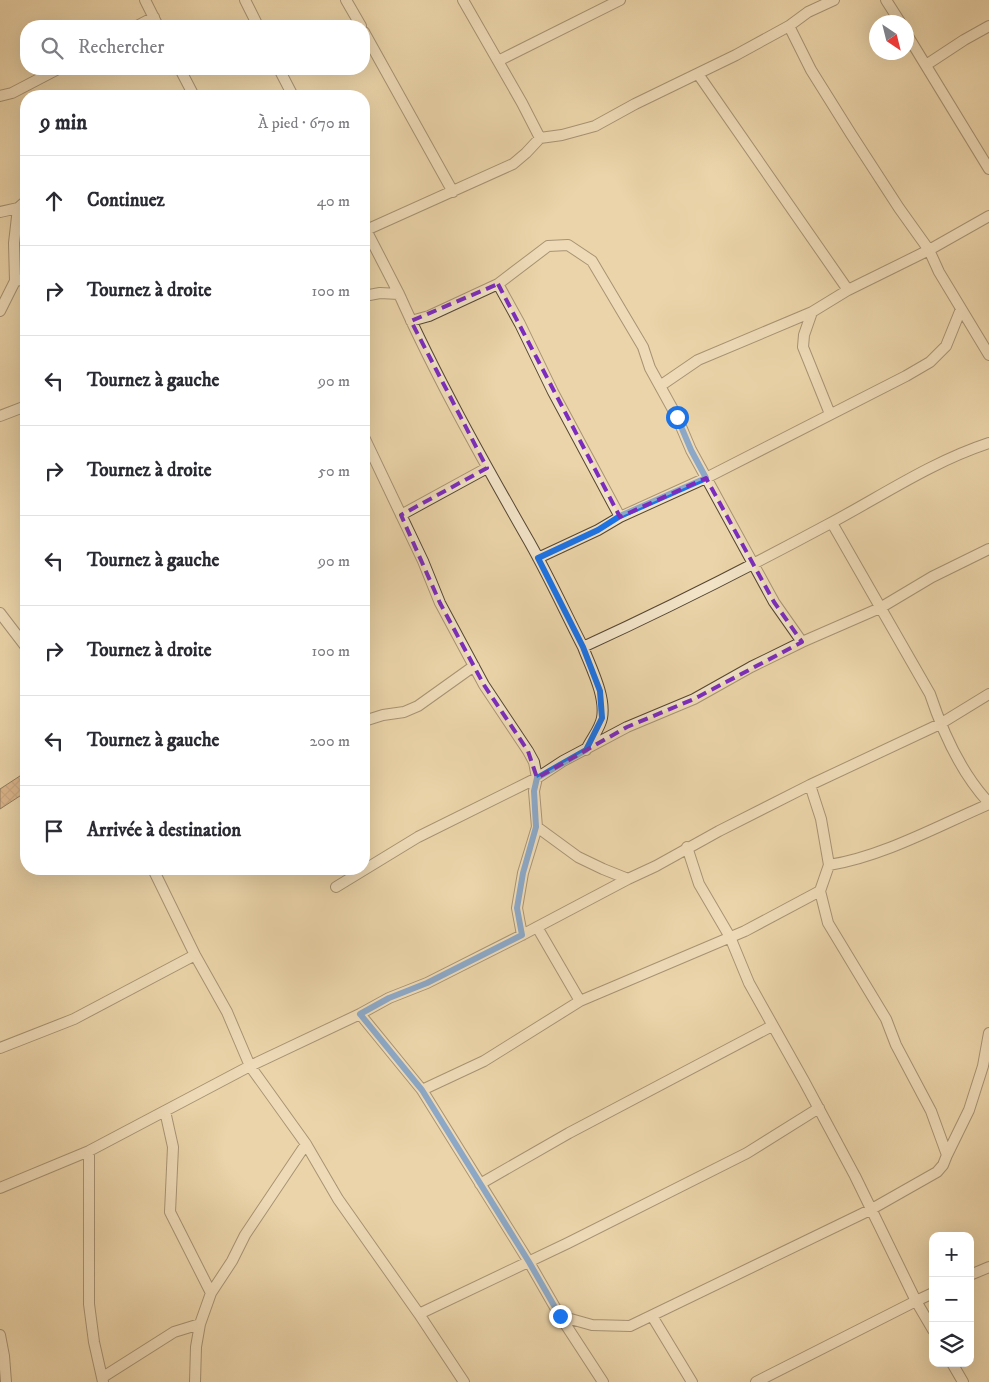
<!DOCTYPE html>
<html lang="fr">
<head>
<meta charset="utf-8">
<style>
  :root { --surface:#fff; --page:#f2f2f3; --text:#2b2b33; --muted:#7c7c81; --line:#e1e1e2 }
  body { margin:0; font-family:"IM FELL DW Pica",serif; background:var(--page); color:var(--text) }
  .controls { position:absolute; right:15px; bottom:15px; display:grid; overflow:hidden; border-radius:10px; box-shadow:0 5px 20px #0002 }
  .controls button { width:45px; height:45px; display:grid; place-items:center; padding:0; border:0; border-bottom:1px solid var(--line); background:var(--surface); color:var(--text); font:25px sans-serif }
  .compass { position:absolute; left:869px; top:15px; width:45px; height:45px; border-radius:50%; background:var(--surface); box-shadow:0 5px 20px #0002; rotate:145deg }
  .stop { position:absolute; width:15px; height:15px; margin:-11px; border:4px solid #1a73e8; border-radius:50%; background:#fff }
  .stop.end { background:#1a73e8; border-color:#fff; box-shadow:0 1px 5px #0008 }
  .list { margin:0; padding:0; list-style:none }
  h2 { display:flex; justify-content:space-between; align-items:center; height:65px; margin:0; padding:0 20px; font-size:21px }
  h2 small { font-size:16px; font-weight:400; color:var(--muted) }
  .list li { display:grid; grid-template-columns:32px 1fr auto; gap:15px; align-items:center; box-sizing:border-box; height:90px; padding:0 20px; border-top:1px solid var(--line) }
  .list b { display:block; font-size:19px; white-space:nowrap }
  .list em { font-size:16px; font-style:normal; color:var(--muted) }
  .icon { flex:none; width:28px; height:28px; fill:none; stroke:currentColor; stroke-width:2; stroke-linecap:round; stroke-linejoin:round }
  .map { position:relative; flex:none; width:989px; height:1382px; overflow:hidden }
  .search { position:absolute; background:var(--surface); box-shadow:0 5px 20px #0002; left:20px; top:20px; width:350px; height:55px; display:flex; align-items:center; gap:12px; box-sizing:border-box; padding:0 18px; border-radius:20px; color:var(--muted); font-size:19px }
  .panel { position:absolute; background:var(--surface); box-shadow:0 5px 20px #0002; left:20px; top:90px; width:350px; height:785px; border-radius:20px }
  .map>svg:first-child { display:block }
  .building { fill:url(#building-cross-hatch); stroke:#23170c }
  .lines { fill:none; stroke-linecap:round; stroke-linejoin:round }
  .minor-casing { stroke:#554633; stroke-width:12 }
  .minor { stroke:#f2e3c7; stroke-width:10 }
  .route { stroke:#1a73e8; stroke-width:6 }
  .marked { fill:none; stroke:#7b2cbf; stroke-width:4; stroke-dasharray:10 6; stroke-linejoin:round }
</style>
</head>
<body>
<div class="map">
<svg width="989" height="1382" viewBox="0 0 989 1382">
  <defs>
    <pattern id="building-cross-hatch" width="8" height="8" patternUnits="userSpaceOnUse" patternTransform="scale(1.25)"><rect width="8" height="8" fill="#ce966a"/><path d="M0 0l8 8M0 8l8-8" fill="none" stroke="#a77956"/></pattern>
  </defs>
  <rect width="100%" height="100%" fill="#ebd4a9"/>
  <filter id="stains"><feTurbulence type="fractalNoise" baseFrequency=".004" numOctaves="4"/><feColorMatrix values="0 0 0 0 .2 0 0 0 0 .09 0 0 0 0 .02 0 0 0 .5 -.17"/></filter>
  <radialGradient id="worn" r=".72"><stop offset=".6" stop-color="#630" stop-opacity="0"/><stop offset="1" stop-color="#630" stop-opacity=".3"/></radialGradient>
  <path class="building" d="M 26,772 L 26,792 L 0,809 L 0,789 Z"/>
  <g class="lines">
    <g class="minor-casing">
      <path id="minor" d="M 145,0 L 158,26
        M 245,0 L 258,26
        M 346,0 L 361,26
        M 886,0 L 900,22
        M 137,26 L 154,17
        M 789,26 L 811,70 L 851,134 L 899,208 L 929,250 L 848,290 L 812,312 L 804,335 L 803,347 L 830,414
        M 364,32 L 453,192
        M 906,33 L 989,169
        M 498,61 L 620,0
        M 926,65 L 964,40 L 989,26
        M 180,69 L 194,96
        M 279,69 L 293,96
        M 698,74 L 848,290
        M 0,96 L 12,93 L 58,69
        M 540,138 L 562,135 L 595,126 L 635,104 L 736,55 L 789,26 L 808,12 L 834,0
        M 18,208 L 14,243 L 15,281 L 26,279
        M 0,212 L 18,208 L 26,201
        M 989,216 L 929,250 L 939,272 L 989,355
        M 364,226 L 399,294
        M 364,231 L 513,164 L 526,153 L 540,138 L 522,103 L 463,0
        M 364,296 L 380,293 L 399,294 C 436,377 481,457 526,536 C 547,572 564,610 583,647 C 666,609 747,568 827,525 C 880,497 931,462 989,443
        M 0,311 L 15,281
        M 411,321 L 429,316 L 498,284
        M 660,386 L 698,360 L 812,312
        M 0,416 L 26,406
        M 364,437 L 423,561 L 440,603 L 484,685 L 528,751 L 534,762 L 537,778 L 534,791 L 537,827 L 523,873 L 517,908 L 522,935
        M 401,515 L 487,468
        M 620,517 L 706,478 L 906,376 L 930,362 L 946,346 L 961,309
        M 832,523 L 930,694 C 943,733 961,773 989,803
        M 538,558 L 598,530 L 620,517 L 553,392 L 520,324 L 498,284 L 548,246 L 568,245 L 592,261 L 643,347 L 650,368 L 677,417 L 691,450 L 774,602 L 802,642
        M 0,613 L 26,647
        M 583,647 C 591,668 606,696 602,718 C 600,729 591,739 586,750
        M 364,721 L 383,715 L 404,712 L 418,706 L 474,666
        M 537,827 L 578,857 L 603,869 L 628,879
        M 687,847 L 699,884 L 730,937 L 749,983 L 804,1081 L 855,1176 L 916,1301 L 756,1382
        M 829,865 C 882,857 940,825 989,804
        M 153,869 L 195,955 L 227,1012 L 250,1066 L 306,1144 L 338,1199 L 419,1314 L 464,1382
        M 336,887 L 418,837 L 537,778 L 563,761 L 627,727 L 694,699 L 751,667 L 802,642 L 880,608 L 932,577 L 989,549
        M 580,1001 L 745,931 L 820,891
        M 360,1014 L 422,1090 L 529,1262 L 560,1316 L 603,1382
        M 0,1048 L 74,1019 L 195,955
        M 422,1090 L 484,1061 L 580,1001 L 537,927
        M 165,1111 L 173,1147 L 170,1212 L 211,1293
        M 89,1151 L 89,1304 L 94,1342 L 103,1382
        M 947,1155 L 969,1110 L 983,1066 L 989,1033
        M 480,1184 L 569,1133 L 772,1026
        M 0,1188 L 89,1151 L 250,1066 L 360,1014 L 389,998 L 427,983 L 522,935 L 628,879 L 656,866 L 719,831 L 810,785 L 940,724 L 989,694
        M 970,1275 L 989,1267
        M 933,1293 L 916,1301 L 933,1330
        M 419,1314 L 568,1243 L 747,1153 L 819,1108
        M 560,1316 L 592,1325 L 630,1326 L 870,1210 L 937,1172 L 943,1165 L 947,1155 L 931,1111 L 896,1045 L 886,1019 L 828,923 L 820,891 L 829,865 L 821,819 L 810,785
        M 652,1316 L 692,1382
        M 0,1335 L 4,1356 L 6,1382
        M 952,1363 L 963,1382
        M 103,1377 L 174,1332 L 200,1324
        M 195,1382 L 196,1347 L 200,1324 L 211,1293 L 232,1261 L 245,1235 L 306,1144"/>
    </g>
    <use href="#minor" class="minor"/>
  </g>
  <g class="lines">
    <path class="route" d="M 560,1316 L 529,1262 L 422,1090 L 360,1014 L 389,998 L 427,983 L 522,935 L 517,908 L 523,873 L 536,827 L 534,791 L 537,778 L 586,750 L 602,718 L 600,691 L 583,647 L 538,558 L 598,530 L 620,516 L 706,478 L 691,450 L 677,417"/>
  </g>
  <path d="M0 0H989V1382H0ZM 498,284 L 620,517 L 706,478 L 774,602 L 802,642 L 694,699 L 627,727 L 537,778 L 528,751 L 484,685 L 440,603 L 401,515 L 487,468 L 411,321 Z" fill="#ebd4a9" fill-opacity=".55" fill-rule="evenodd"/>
  <path class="marked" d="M 498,284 L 620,517 L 706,478 L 774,602 L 802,642 L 694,699 L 627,727 L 537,778 L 528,751 L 484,685 L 440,603 L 401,515 L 487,468 L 411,321 Z"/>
  <rect width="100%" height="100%" filter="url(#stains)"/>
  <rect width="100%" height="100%" fill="url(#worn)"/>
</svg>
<div class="controls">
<button>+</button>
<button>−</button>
<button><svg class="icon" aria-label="layers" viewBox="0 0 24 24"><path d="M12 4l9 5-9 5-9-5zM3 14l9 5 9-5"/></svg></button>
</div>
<svg class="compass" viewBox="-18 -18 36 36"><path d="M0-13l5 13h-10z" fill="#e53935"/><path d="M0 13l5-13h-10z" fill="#7c7c81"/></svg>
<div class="stop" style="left:677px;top:417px"></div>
<div class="stop end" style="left:560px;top:1316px"></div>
<div class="search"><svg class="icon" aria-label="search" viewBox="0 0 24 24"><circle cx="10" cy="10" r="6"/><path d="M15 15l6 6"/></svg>Rechercher</div>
<section class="panel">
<h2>9 min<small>À pied · 670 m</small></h2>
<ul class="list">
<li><svg class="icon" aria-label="ahead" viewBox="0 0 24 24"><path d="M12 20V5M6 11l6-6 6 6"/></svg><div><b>Continuez</b></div><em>40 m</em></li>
<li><svg class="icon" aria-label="right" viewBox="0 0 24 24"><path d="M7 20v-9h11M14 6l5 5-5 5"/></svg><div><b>Tournez à droite</b></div><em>100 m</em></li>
<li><svg class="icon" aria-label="left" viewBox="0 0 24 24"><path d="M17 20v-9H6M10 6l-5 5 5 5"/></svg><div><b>Tournez à gauche</b></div><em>90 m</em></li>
<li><svg class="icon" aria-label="right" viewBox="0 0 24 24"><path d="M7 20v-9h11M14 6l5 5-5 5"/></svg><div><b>Tournez à droite</b></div><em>50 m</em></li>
<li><svg class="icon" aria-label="left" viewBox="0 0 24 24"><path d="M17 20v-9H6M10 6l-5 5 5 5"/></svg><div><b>Tournez à gauche</b></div><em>90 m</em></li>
<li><svg class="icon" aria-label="right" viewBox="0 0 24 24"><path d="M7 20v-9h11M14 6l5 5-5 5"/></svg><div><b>Tournez à droite</b></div><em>100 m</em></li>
<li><svg class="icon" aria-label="left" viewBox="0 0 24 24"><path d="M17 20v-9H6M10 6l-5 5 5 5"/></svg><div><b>Tournez à gauche</b></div><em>200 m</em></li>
<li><svg class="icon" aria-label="arrive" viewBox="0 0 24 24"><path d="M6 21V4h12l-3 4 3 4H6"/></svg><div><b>Arrivée à destination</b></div></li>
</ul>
</section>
</div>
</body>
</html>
